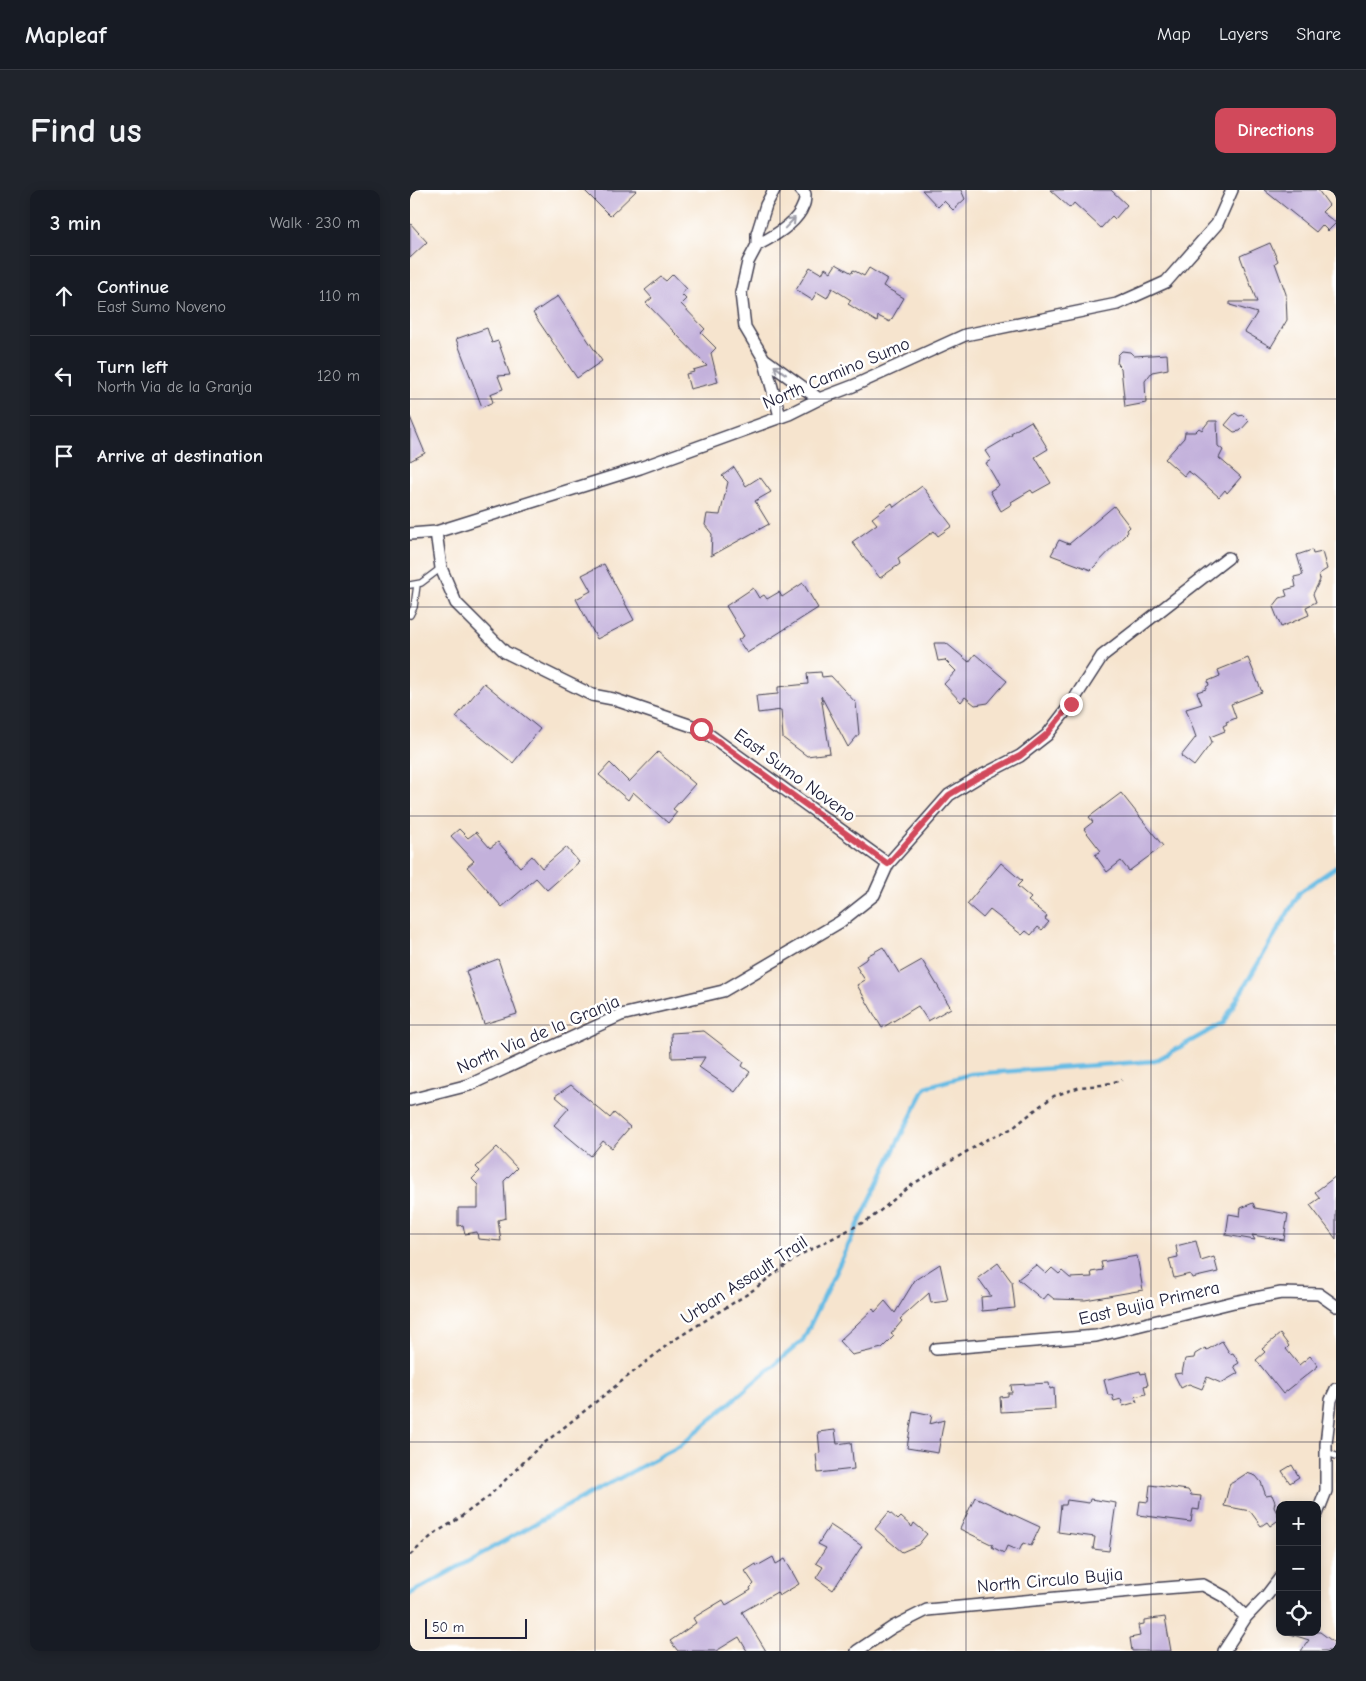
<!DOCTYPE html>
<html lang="en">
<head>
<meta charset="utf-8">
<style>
  :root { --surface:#171b24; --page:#20242c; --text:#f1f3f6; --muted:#9ea1a6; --line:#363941; --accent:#d1495b }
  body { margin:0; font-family:"Comic Neue",sans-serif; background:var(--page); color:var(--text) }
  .controls { position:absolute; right:15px; bottom:15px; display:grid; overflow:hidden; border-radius:10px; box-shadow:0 2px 12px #0003 }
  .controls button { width:45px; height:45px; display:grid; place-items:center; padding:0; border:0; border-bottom:1px solid var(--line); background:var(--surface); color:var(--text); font:25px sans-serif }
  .scale { position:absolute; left:15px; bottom:12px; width:102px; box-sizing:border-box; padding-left:5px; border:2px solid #22223b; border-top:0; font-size:14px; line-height:18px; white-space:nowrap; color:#22223b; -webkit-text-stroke:4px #fff; paint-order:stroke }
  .stop { position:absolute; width:15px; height:15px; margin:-11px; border:4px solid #d1495b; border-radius:50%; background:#fff }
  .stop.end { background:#d1495b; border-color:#fff; box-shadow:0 1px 5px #0008 }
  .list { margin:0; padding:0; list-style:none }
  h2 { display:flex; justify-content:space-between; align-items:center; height:65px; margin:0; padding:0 20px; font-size:21px }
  h2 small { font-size:16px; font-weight:400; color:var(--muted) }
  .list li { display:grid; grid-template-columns:32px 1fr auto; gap:15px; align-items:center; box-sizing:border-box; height:80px; padding:0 20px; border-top:1px solid var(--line) }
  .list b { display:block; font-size:19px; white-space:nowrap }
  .list p { margin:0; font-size:16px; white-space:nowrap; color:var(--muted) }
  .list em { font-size:16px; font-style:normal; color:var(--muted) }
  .icon { flex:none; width:28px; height:28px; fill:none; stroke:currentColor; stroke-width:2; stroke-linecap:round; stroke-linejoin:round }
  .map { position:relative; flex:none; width:926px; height:1461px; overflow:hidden; border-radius:10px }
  header { display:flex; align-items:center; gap:30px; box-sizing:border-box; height:70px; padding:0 25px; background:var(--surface); border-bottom:1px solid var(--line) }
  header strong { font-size:24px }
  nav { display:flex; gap:28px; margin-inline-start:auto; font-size:18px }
  .intro { display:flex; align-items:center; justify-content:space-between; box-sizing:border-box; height:120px; padding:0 30px }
  h1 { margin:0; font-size:35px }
  .button { padding:12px 22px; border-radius:10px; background:var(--accent); color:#fff; font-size:18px; font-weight:700 }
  main { display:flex; gap:30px; padding:0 30px }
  aside { flex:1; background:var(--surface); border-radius:10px; box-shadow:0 2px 12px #0003 }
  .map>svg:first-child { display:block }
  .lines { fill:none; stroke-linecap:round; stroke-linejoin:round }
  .stream { stroke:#68bce4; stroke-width:4.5 }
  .building { fill:#c3b1db }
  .service-casing { stroke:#423f51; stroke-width:8 }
  .minor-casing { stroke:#423f51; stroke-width:14 }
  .path { stroke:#423f51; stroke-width:2.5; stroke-dasharray:4 4; stroke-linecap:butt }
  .service { stroke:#fff; stroke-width:5.5 }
  .minor { stroke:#fff; stroke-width:11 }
  .oneway { stroke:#9c9ca7 }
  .route { stroke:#d1495b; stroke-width:6 }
  .grid { fill:none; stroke:#22223b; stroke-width:1; stroke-opacity:0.55 }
  .labels { text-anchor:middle; stroke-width:5; stroke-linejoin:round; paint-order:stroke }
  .street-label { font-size:18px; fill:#22223b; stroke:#fff }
</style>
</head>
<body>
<header>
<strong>Mapleaf</strong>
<nav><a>Map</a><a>Layers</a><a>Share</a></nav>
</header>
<div class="intro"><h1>Find us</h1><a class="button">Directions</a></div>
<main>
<aside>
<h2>3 min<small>Walk · 230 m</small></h2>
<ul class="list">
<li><svg class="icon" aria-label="ahead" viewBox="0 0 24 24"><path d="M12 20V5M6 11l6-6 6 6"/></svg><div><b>Continue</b><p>East Sumo Noveno</p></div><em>110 m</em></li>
<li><svg class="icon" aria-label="left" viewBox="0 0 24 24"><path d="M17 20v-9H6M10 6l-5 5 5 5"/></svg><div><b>Turn left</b><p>North Via de la Granja</p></div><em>120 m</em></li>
<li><svg class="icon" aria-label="arrive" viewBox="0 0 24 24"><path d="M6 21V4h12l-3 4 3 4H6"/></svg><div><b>Arrive at destination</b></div></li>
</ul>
</aside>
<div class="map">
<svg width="926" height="1461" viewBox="0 0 926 1461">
  <rect width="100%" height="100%" fill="#fff"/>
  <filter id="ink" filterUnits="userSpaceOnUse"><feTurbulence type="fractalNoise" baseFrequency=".02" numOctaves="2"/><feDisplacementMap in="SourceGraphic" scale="10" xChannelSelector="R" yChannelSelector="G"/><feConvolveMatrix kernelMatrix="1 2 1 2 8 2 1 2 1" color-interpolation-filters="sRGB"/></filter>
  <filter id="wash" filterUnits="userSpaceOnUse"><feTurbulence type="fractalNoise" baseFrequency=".0096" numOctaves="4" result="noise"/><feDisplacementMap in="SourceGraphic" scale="20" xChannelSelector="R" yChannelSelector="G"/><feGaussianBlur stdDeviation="1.12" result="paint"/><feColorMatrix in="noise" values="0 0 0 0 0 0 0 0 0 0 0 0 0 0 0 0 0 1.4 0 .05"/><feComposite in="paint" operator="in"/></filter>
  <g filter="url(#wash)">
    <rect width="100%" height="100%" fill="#f6e4ce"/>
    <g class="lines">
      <path class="stream" d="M 0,1404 L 142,1324 L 270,1256 L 393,1150 L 493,941 L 516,897 L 561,884 L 745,871 L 813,833 L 890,702 L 926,677"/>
    </g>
    <g id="blocks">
      <path class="building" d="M 174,0 L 227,0 L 200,26 Z
        M 512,0 L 551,0 L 555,9 L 543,20 L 534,11 L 528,17 Z
        M 640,0 L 701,0 L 717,15 L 705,29 L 702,26 L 691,38 L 664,13 L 660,18 Z
        M 854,0 L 908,0 L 919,15 L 912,22 L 926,33 L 918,41 L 912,35 L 906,42 Z
        M 0,33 L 17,52 L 0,68 Z
        M 860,53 L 868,71 L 865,73 L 876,104 L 877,130 L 861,157 L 835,142 L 847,123 L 820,115 L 820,112 L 847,112 L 830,66 Z
        M 426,74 L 442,83 L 443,80 L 454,86 L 459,78 L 477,89 L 473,96 L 494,108 L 480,132 L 468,126 L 467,132 L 438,114 L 441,110 L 422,98 L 417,108 L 407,102 L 402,110 L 386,100 L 400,77 L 412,84 L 415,78 L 421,82 Z
        M 263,84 L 277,99 L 271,104 L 276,109 L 271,114 L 295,139 L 291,143 L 306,158 L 301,163 L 308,192 L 280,199 L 276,184 L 284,182 L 283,180 L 297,176 L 236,113 L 242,108 L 235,100 L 251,87 L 256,91 Z
        M 148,106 L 192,171 L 167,188 L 123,123 Z
        M 77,138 L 82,153 L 88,151 L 100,185 L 88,186 L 93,199 L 80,204 L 83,212 L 72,217 L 46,149 Z
        M 712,161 L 720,162 L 724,166 L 757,164 L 758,179 L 742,182 L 735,191 L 736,213 L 715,217 L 711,178 L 707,174 L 708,165 Z
        M 825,223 L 829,226 L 833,225 L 839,231 L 830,241 L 824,242 L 815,235 Z
        M 0,227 L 15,263 L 0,271 Z
        M 621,231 L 638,259 L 625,267 L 641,293 L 623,303 L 621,300 L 601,312 L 602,314 L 591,321 L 580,301 L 589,295 L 576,273 L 581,270 L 575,261 L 602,245 L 601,243 Z
        M 799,231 L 807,231 L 808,256 L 813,260 L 809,268 L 831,287 L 817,303 L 815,300 L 809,307 L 785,286 L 778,281 L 774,286 L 755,269 L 774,248 L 775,242 L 785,242 L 789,238 L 792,240 Z
        M 324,277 L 336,296 L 350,287 L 361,302 L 345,311 L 359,334 L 301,366 L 302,344 L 295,335 L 297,324 L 310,325 L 318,292 L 312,286 Z
        M 512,296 L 542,336 L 528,346 L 524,341 L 488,368 L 490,374 L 470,388 L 442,352 L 467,334 L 462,328 L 482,313 L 484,317 Z
        M 704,316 L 720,337 L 717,340 L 718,342 L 681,380 L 641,365 L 649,350 L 659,354 Z
        M 902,360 L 903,364 L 912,362 L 917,379 L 909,384 L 910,390 L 903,404 L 906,412 L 896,417 L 899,425 L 871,437 L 863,417 L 870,408 L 877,406 L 875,400 L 886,397 L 884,387 L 893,385 L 887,365 Z
        M 194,374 L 224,430 L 187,449 L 166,409 L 181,401 L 172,385 Z
        M 393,393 L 408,418 L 337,463 L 328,450 L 334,446 L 316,416 L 343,398 L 349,408 L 354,405 L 357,409 L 369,402 L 372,407 Z
        M 524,453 L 536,453 L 559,472 L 565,464 L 597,491 L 578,513 L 565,515 L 555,507 L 551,512 L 534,494 L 546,481 L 535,470 L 528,471 Z
        M 838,468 L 852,502 L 821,514 L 826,528 L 816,532 L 817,534 L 813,536 L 815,541 L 800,547 L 802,552 L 784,576 L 771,566 L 786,547 L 776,519 L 792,514 L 787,502 L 796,499 L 796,497 L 799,495 L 798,491 L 810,486 L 808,480 Z
        M 411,482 L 412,487 L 421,486 L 446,513 L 449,544 L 438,557 L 411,506 L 420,563 L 397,566 L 373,548 L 371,520 L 348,523 L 346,506 L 368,504 L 368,497 L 398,494 L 397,483 Z
        M 74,493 L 130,539 L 103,573 L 46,527 Z
        M 248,562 L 285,594 L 263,619 L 267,622 L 258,633 L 223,602 L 218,610 L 189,585 L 200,573 L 219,592 Z
        M 711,603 L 753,656 L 719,681 L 711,671 L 697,682 L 685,665 L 691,661 L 674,639 L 683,632 L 679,627 Z
        M 49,639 L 58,648 L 66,642 L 80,658 L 88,652 L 110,677 L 122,666 L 132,678 L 156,657 L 169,672 L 137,700 L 126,688 L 92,717 L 57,677 L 64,671 L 41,646 Z
        M 591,673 L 612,691 L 607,696 L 621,708 L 618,711 L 637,726 L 635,729 L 639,732 L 632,740 L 628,737 L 621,745 L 616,741 L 612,745 L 580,720 L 573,728 L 557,714 Z
        M 473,757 L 489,783 L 512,770 L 541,818 L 518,831 L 508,816 L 472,838 L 447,795 L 455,790 L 446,776 L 458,768 L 457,766 Z
        M 88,769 L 107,824 L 74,834 L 56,781 Z
        M 294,841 L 334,872 L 332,876 L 340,882 L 325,902 L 289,877 L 295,867 L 262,868 L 261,843 Z
        M 161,895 L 200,928 L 204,923 L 220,937 L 202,958 L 193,951 L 181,966 L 144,935 L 159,918 L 145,906 Z
        M 87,957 L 107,978 L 94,991 L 96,1028 L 88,1030 L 91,1051 L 68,1049 L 67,1042 L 55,1044 L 53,1035 L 48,1036 L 48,1018 L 68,1018 L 68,995 L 62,989 L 70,981 L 66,977 Z
        M 926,986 L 926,1049 L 900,1015 L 910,1008 L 905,1002 Z
        M 843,1013 L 845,1018 L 878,1024 L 874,1050 L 842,1045 L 845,1050 L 816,1045 L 819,1024 L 830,1026 L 831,1018 Z
        M 786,1051 L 791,1071 L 804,1067 L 808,1082 L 782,1088 L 780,1084 L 764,1088 L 759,1069 L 768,1067 L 766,1056 Z
        M 727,1066 L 733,1100 L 675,1110 L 644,1109 L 638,1104 L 633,1110 L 608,1089 L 626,1075 L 636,1084 L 642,1078 L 649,1084 L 652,1081 L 660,1088 L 682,1087 L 681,1082 L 693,1080 L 691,1072 Z
        M 588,1073 L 602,1092 L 605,1118 L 572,1121 L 571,1107 L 581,1106 L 568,1088 Z
        M 530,1074 L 538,1111 L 521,1113 L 519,1103 L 490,1129 L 492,1131 L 481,1144 L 484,1146 L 472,1158 L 442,1165 L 429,1151 L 463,1119 L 465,1122 L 475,1111 L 485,1123 L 505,1090 Z
        M 870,1144 L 879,1156 L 876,1159 L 889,1175 L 900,1166 L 908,1176 L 873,1204 L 846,1170 L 855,1162 L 852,1159 Z
        M 812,1151 L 820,1164 L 823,1163 L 829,1173 L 824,1176 L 828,1183 L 811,1193 L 797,1187 L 792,1199 L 779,1194 L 771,1198 L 764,1184 L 772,1183 L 775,1169 L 784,1168 L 785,1164 L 795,1158 L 797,1160 Z
        M 730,1181 L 731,1184 L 735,1183 L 738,1195 L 734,1196 L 736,1204 L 725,1207 L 727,1212 L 713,1216 L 711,1209 L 704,1211 L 702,1205 L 698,1205 L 694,1190 Z
        M 639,1193 L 640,1199 L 644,1198 L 645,1219 L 591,1222 L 590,1207 L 598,1206 L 598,1203 L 602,1203 L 601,1195 Z
        M 503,1221 L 522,1225 L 520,1234 L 534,1230 L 528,1263 L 497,1258 Z
        M 425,1240 L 427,1254 L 441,1252 L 444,1279 L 408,1283 L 406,1264 L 410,1263 L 408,1242 Z
        M 882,1275 L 889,1287 L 880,1293 L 872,1281 Z
        M 837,1283 L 846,1286 L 851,1292 L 856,1306 L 862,1305 L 865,1312 L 864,1317 L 870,1329 L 860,1336 L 857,1332 L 851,1336 L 840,1321 L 814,1316 L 820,1293 L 822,1293 Z
        M 740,1295 L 778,1300 L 781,1305 L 791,1306 L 789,1320 L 783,1319 L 781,1332 L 728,1325 L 730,1311 L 738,1312 Z
        M 565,1307 L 630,1337 L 621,1356 L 613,1353 L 609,1361 L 597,1356 L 594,1363 L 582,1357 L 583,1355 L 550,1339 Z
        M 680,1309 L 706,1313 L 699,1361 L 683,1359 L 685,1347 L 648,1342 L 651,1315 L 656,1315 L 657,1310 L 679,1313 Z
        M 479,1322 L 488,1330 L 491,1327 L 502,1337 L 504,1333 L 517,1344 L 508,1355 L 492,1362 L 465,1339 Z
        M 420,1335 L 452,1356 L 423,1400 L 406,1388 L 413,1377 L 406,1373 L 416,1358 L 408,1354 Z
        M 363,1367 L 366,1374 L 375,1369 L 389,1394 L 369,1406 L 367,1402 L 332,1422 L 356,1461 L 337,1461 L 329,1447 L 306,1461 L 268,1461 L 260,1451 L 286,1433 L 283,1428 L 313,1410 L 316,1415 L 341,1400 L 340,1398 L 344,1394 L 335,1381 L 346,1374 L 347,1376 Z
        M 755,1427 L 761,1461 L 722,1461 L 720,1448 L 730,1446 L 728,1435 L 734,1434 L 734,1430 Z
        M 881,1442 L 910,1442 L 926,1454 L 926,1461 L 891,1461 L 899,1450 L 880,1444 Z"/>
    </g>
  </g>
  <g filter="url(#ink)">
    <use href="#blocks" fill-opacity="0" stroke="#423f51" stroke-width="1"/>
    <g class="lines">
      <g class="service-casing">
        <path id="service" d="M 0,395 L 11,393 L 31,378
          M 0,425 L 4,417 L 7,395
          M 916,1262 L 926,1266"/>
      </g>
      <g class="minor-casing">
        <path id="minor" d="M 347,55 C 363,47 387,33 393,16 C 395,13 395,8 395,4 L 391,0
          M 354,169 L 335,137 L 331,103 L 338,72 L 347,55 L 347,44 L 356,15 L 364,0
          M 370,226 L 354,169 L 409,209
          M 26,342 L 31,378 L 46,413 L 95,462 L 182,505 L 203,509 L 291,539 L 478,674
          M 0,344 L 26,342 L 230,278 L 379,224 L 409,209 L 443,196 L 555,145 L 707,114 L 756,92 L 807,34 L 822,0
          M 0,910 L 59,895 L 211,825 L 313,801 L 430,732 L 464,705 L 478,674 L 539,605 L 567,588 L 610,566 L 637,545 L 661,514 L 692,466 L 818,368
          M 526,1159 L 686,1146 L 824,1112 L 871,1103 L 909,1104 L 926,1116
          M 907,1324 L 916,1301 L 916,1254 L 921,1210 L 926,1199
          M 447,1461 L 483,1437 L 517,1420 L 743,1399 L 793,1395 L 815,1407 L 836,1427
          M 814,1461 L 836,1427 L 857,1405 L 870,1388"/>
      </g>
      <path class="path" d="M 0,1365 L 25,1343 L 45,1331 L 78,1307 L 128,1258 L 261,1152 L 339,1103 L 388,1066 L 460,1029 L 503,994 L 576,950 L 603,938 L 630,916 L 644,906 L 670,897 L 692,895 L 712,890"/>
      <use href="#service" class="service"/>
      <use href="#minor" class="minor"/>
    </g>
    <defs><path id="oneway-shaft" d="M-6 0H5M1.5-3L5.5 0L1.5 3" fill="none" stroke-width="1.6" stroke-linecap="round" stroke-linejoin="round" transform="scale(1.25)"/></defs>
    <g class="oneway">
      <use href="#oneway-shaft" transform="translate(380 33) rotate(-46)"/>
      <use href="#oneway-shaft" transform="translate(370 180) rotate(-144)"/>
    </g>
  </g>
  <g class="lines" filter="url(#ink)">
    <path class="route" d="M 291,539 L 478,674 L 539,605 L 567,588 L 610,566 L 637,544 L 661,514"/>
  </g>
  <path class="grid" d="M 185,0 L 185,1461M 370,0 L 370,1461M 556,0 L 556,1461M 741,0 L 741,1461M 0,209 L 926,209M 0,417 L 926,417M 0,626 L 926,626M 0,835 L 926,835M 0,1044 L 926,1044M 0,1252 L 926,1252"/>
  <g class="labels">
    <g class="street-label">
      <text transform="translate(426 183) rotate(-23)" y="6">North Camino Sumo</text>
      <text transform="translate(385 585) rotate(36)" y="6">East Sumo Noveno</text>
      <text transform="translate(128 844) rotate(-23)" y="6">North Via de la Granja</text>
      <text transform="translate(334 1090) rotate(-33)" y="6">Urban Assault Trail</text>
      <text transform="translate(739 1113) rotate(-13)" y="6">East Bujia Primera</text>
      <text transform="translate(640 1390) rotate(-5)" y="6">North Circulo Bujia</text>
    </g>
  </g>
</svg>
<div class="controls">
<button>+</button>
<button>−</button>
<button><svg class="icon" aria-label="locate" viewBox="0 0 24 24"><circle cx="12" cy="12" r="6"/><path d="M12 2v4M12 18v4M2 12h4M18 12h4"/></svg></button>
</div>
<div class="scale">50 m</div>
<div class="stop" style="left:291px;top:539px"></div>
<div class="stop end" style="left:661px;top:514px"></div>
</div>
</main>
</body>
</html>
